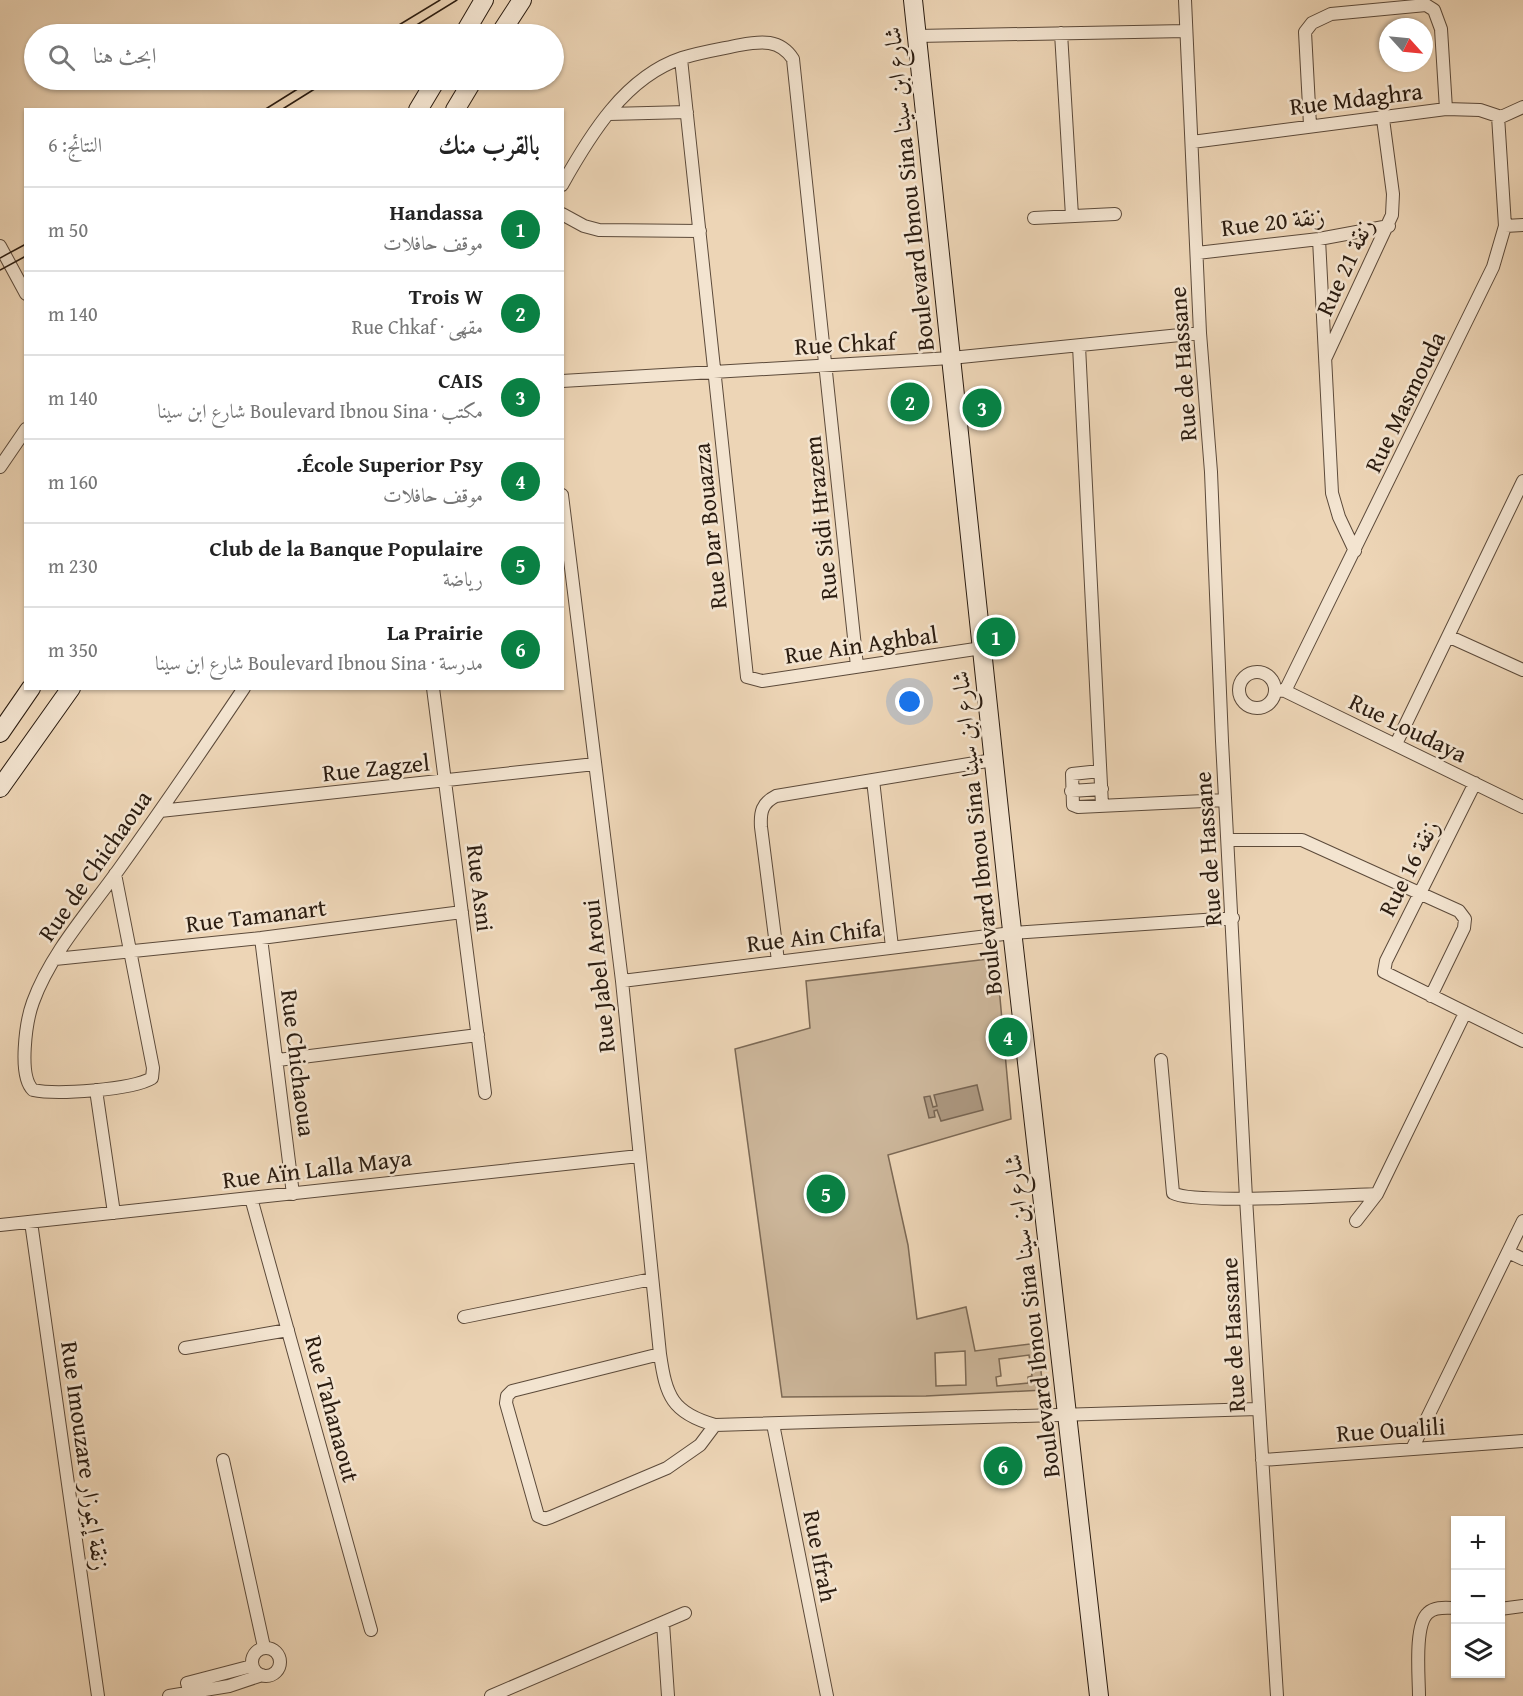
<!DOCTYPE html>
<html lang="ar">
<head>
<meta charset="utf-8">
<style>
  :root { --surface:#fff; --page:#f2f2f2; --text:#222; --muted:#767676; --line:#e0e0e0; --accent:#0b8043 }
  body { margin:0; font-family:"Gentium Book Plus",Amiri,serif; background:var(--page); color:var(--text); direction:rtl }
  .controls { position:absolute; right:18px; bottom:18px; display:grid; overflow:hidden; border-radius:0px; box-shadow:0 2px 4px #0004 }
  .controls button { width:54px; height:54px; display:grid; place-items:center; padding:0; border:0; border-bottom:2px solid var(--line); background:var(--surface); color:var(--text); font:30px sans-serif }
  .compass { position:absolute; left:1379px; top:18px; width:54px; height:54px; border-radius:50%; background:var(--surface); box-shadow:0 2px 4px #0004; rotate:117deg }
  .you { position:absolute; left:910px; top:702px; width:21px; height:21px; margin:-15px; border:4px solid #fff; border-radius:50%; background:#1a73e8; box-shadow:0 0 0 9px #1a73e833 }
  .badge { display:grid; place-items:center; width:39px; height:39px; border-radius:50%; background:var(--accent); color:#fff; font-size:20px; font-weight:700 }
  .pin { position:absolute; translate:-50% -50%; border:3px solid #fff; box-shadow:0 2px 6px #0006 }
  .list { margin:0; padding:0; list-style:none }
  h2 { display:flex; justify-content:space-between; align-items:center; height:78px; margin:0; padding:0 24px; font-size:26px }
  h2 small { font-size:20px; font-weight:400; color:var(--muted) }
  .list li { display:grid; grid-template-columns:39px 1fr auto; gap:18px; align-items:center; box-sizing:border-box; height:84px; padding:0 24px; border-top:2px solid var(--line) }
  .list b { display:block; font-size:22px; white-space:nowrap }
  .list p { margin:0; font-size:20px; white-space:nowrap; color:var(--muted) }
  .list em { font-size:20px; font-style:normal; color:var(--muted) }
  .icon { flex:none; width:33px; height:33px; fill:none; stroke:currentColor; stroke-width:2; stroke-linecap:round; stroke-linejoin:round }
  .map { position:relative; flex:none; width:1523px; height:1696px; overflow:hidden; direction:ltr }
  .search { position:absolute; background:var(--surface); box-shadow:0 2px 4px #0004; left:24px; top:24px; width:540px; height:66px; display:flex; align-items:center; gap:15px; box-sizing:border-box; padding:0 21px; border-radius:33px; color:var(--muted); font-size:22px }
  .panel { position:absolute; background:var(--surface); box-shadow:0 2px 4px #0004; left:24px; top:108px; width:540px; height:582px; border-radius:0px; direction:rtl }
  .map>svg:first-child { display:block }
  .green { fill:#ccb69a; stroke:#7c6955; stroke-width:1.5; fill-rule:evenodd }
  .water { fill:#ab967e; stroke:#786552; stroke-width:1.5 }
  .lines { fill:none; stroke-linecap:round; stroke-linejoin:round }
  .minor-casing { stroke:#5c4a3a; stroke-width:14 }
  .secondary-casing { stroke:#2b1c10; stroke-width:20 }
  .minor { stroke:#f3e4d0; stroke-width:12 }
  .secondary { stroke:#f3e4d0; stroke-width:18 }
  .tram { stroke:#2b1c10; stroke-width:1.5 }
  .labels { text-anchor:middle; stroke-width:5; stroke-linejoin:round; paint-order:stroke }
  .street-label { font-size:24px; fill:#2b1c10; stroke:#f3e4d0 }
</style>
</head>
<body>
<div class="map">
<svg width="1523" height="1696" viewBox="0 0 1523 1696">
  <rect width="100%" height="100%" fill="#edd5b6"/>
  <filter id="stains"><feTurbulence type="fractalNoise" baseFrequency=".00333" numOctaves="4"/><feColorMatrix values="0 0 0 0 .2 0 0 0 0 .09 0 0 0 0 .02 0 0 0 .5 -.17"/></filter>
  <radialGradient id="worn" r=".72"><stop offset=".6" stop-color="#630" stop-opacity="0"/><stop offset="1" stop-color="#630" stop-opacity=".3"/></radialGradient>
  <path class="green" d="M 988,959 L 997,965 L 1011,1119 L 888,1155 L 908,1245 L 917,1319 L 966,1307 L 975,1351 L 1038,1343 L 1043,1390 L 926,1396 L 782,1397 L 735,1049 L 810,1028 L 806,981 ZM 965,1351 L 966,1385 L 936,1386 L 935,1353 ZM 1029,1355 L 1032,1376 L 1028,1377 L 1028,1383 L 997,1386 L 996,1377 L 1001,1376 L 999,1359 Z"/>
  <path class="water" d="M 977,1085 L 983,1110 L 941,1121 L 937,1110 L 934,1111 L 935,1117 L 929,1118 L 924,1097 L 930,1096 L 933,1107 L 937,1106 L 934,1095 Z"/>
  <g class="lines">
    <g class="minor-casing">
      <path id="minor" d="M 1185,0 L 1200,333 L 1211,472 L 1222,741 L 1246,1198 L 1277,1696
        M 1061,33 L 1072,216
        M 917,36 L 1186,31
        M 681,59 L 747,677 L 762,681 L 982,648
        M 609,114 L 687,112
        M 1310,125 L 1305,32 L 1312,23 L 1331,14 L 1426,5 L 1434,10 L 1441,29 L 1446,109
        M 1192,142 L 1446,109 L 1480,110 L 1501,117 L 1523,107
        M 562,185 C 590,135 625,77 682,58 C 701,52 721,49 740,45 C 761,41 780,39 793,59 L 857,666
        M 562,214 L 584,226 L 599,230 L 700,231
        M 1034,218 L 1115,214
        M 1505,226 L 1523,225
        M 1319,239 L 1332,493 L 1339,517 L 1355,551
        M 0,246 L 26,294
        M 1197,253 L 1319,239 L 1389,226
        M 1079,346 L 1102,805
        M 1326,357 L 1392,215 L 1393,194 L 1383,119
        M 562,381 L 951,358 L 1200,333
        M 0,467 L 26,429
        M 562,495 L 622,981 L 660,1354 C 666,1396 672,1413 715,1425 L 1258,1409
        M 1450,637 L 1523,670
        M1239 690a18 18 0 1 1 36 0a18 18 0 1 1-36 0Z
        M 433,688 L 485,1093
        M 1275,690 L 1285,691 L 1523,807
        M 1285,691 L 1493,267 L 1505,226 L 1498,116
        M 1396,744 L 1523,481
        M 1100,771 L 1072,774 L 1073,805 L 1078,807 L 1225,800
        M 873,780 L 892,947
        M 1475,783 L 1386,961 L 1384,972 L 1523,1041
        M 1071,791 L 1102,789
        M 160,811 L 595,764
        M 1228,840 L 1302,840 L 1459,911 L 1465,919 L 1464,928 L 1431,996
        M 115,874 L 153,1068 L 152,1078 C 132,1090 56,1095 33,1090 C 18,1076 26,1021 33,1002 C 51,953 89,911 119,869 C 162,809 203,749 244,688
        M 261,938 L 293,1194
        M 55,959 L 261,938 L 462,912
        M 778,961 L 761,827 C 760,812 762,803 776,796 L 993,760
        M 622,981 L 1012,933 L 1233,918
        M 278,1060 L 478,1035
        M 1161,1060 L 1173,1193 C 1194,1205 1343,1195 1377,1194
        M 96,1090 L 114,1213
        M 251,1198 L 371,1630
        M 1356,1221 L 1377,1194 L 1465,1013
        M 31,1222 L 98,1696
        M 0,1225 L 639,1156
        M 1508,1252 L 1523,1259
        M 464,1317 L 652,1279
        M 185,1348 L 288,1330
        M 660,1354 L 512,1391 L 507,1396 L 506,1403 L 538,1516 L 545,1519 L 551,1517 L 667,1468 L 700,1445 L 715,1425
        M 773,1424 L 827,1696
        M 1412,1449 L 1523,1221
        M 223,1460 L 264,1647
        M 1262,1460 L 1523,1441
        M 1500,1609 L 1523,1606
        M 663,1623 L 668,1696
        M252 1662a14 14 0 1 1 28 0a14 14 0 1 1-28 0Z
        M 190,1694 L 187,1683 L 252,1666
        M 169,1696 L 229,1686 L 262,1675
        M 491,1696 L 685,1613
        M 1419,1696 C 1419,1677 1414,1625 1428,1613 C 1435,1606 1447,1608 1456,1608"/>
    </g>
    <g class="secondary-casing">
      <path id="secondary" d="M 913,0 L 1009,904 L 1099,1696
        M 464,34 L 484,0
        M 500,34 L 522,0
        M 418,110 L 436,80
        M 455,110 L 473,80
        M 0,733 L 31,688
        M 0,788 L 71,688"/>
    </g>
    <use href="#minor" class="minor"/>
    <use href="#secondary" class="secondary"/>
    <path class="tram" d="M 384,34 L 440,0
      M 402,34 L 457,0
      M 264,110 L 312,80
      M 281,110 L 329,80
      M 0,258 L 26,244
      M 0,270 L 26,256"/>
  </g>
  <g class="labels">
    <g class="street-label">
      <text transform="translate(1356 99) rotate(-7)" y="8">Rue Mdaghra</text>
      <text transform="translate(909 189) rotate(-96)" y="8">Boulevard Ibnou Sina شارع ابن سينا</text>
      <text transform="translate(1273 222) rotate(-7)" y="8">Rue 20 زنقة</text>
      <text transform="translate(1345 267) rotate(-65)" y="8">Rue 21 زنقة</text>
      <text transform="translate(845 344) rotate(-3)" y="8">Rue Chkaf</text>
      <text transform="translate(1183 364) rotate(-94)" y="8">Rue de Hassane</text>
      <text transform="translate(1405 402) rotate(-64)" y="8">Rue Masmouda</text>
      <text transform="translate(821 518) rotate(-96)" y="8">Rue Sidi Hrazem</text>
      <text transform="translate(710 526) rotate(-96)" y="8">Rue Dar Bouazza</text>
      <text transform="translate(861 645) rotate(-8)" y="8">Rue Ain Aghbal</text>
      <text transform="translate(1408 728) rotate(26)" y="8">Rue Loudaya</text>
      <text transform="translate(376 768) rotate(-6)" y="8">Rue Zagzel</text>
      <text transform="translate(977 833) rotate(-96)" y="8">Boulevard Ibnou Sina شارع ابن سينا</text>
      <text transform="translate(1208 849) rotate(-94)" y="8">Rue de Hassane</text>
      <text transform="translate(95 866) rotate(-55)" y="8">Rue de Chichaoua</text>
      <text transform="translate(1409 868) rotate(-63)" y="8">Rue 16 زنقة</text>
      <text transform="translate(480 888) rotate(83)" y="8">Rue Asni</text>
      <text transform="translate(256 916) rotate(-7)" y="8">Rue Tamanart</text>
      <text transform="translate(814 936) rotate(-7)" y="8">Rue Ain Chifa</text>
      <text transform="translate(599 976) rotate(-96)" y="8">Rue Jabel Aroui</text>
      <text transform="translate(298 1063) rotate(83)" y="8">Rue Chichaoua</text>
      <text transform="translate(317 1169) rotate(-7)" y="8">Rue Aïn Lalla Maya</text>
      <text transform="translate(1032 1316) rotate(-97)" y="8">Boulevard Ibnou Sina شارع ابن سينا</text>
      <text transform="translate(1233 1335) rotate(-93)" y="8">Rue de Hassane</text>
      <text transform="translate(332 1409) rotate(75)" y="8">Rue Tahanaout</text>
      <text transform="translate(1391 1430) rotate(-4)" y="8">Rue Oualili</text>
      <text transform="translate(85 1456) rotate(82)" y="8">Rue Imouzare زنقة إيموزار</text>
      <text transform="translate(820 1556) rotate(79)" y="8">Rue Ifrah</text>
    </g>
  </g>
  <rect width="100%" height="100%" filter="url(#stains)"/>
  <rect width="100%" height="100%" fill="url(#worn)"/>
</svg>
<div class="controls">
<button>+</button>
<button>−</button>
<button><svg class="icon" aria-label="layers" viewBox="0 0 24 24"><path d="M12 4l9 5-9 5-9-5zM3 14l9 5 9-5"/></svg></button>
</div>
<svg class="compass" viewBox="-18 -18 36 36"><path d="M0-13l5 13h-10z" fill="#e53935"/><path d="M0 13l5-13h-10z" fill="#767676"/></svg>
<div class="you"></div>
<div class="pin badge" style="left:996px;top:637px">1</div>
<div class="pin badge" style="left:910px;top:402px">2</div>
<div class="pin badge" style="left:982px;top:408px">3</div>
<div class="pin badge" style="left:1008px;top:1037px">4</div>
<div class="pin badge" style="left:826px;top:1194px">5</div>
<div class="pin badge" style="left:1003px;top:1466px">6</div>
<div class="search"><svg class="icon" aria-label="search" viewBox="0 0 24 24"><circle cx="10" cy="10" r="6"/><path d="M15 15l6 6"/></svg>ابحث هنا</div>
<section class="panel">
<h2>بالقرب منك<small>النتائج: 6</small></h2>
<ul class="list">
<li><span class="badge">1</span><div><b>Handassa</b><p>موقف حافلات</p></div><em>50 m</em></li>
<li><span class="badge">2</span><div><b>Trois W</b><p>مقهى · Rue Chkaf</p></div><em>140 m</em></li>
<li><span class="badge">3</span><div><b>CAIS</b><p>مكتب · Boulevard Ibnou Sina شارع ابن سينا</p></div><em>140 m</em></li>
<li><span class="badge">4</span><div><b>École Superior Psy.</b><p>موقف حافلات</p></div><em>160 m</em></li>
<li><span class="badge">5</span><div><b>Club de la Banque Populaire</b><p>رياضة</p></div><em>230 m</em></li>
<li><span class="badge">6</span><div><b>La Prairie</b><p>مدرسة · Boulevard Ibnou Sina شارع ابن سينا</p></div><em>350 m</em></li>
</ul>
</section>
</div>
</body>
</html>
